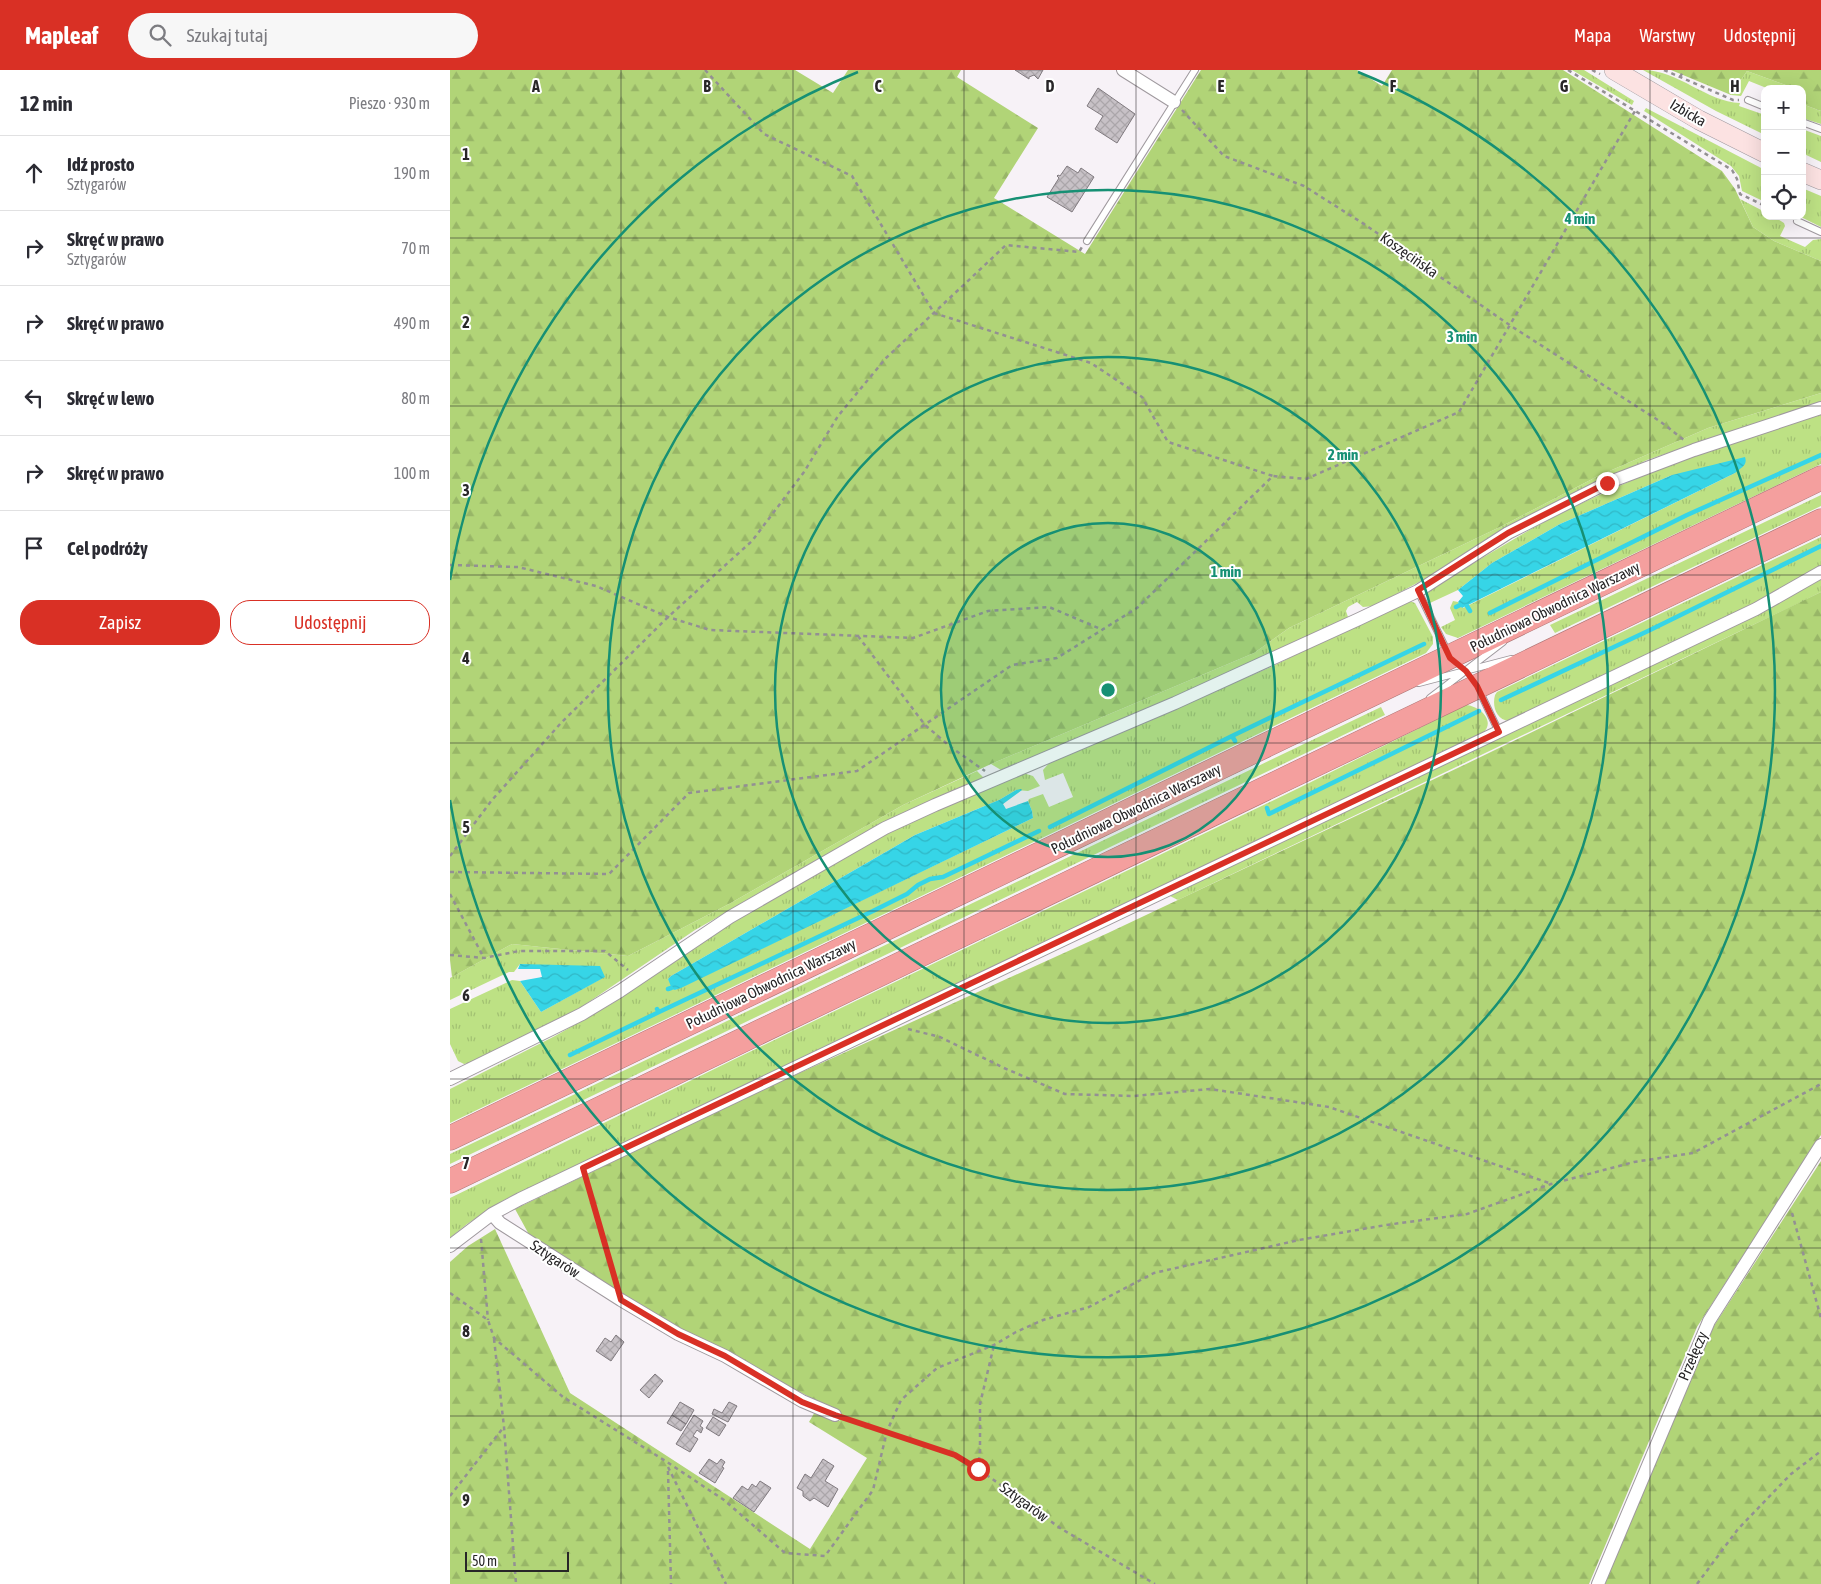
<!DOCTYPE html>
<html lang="pl">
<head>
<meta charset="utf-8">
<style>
  :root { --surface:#fff; --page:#f7f7f7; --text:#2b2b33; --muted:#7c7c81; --line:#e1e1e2; --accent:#d93025 }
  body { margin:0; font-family:"Asap Condensed",sans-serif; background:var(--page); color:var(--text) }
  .controls { position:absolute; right:15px; top:15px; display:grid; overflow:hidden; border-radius:10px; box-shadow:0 5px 20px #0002 }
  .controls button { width:45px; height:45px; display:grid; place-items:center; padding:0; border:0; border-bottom:1px solid var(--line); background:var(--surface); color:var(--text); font:25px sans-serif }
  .scale { position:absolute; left:15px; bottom:12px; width:104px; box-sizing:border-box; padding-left:5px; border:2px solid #282628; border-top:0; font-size:14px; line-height:18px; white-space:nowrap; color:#282628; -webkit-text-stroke:4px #fff; paint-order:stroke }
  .stop { position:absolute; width:15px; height:15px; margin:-11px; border:4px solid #d93025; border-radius:50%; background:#fff }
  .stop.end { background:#d93025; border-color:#fff; box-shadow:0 1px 5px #0008 }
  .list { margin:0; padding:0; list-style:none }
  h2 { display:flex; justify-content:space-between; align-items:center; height:65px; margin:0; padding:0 20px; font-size:21px }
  h2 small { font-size:16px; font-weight:400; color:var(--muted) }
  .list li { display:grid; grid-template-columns:32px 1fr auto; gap:15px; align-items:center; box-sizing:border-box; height:75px; padding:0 20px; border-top:1px solid var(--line) }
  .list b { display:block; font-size:19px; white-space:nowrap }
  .list p { margin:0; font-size:16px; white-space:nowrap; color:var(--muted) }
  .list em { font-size:16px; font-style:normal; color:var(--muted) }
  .actions { display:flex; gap:10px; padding:15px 20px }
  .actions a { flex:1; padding:11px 0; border:1px solid var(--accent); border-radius:20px; text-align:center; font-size:18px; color:var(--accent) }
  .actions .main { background:var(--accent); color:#fff }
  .icon { flex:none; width:28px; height:28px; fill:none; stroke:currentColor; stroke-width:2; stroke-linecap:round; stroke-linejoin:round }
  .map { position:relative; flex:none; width:1371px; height:1514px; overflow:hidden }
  header { display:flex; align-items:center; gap:30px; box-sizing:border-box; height:70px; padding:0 25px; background:var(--accent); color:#fff }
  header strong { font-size:24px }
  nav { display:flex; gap:28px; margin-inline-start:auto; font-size:18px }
  .search { width:350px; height:45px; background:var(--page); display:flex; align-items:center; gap:12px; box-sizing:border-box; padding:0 18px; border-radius:28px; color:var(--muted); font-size:19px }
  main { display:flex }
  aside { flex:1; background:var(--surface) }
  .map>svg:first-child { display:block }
  .grass { fill:url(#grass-tufts) }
  .forest { fill:url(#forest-firs) }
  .water { fill:url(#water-waves) }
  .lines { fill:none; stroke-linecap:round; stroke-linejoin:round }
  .stream { stroke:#36d5e7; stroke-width:4.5 }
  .building { fill:url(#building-cross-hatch); stroke:#807a7f }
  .lane-casing { stroke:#9f999e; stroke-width:8 }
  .street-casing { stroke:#9f999e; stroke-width:14 }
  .secondary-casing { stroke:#9f999e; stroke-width:20 }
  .highway-casing { stroke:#ad7575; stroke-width:25 }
  .path { stroke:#939093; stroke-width:2.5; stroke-dasharray:4 4; stroke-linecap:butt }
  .lane { stroke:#fff; stroke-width:6 }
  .street { stroke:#fff; stroke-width:12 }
  .secondary { stroke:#fce2e2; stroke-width:19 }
  .highway { stroke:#f49f9e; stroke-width:24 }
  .route { stroke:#d93025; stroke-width:6 }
  .grid { fill:none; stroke:#282628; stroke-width:1; stroke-opacity:0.55 }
  .ring { fill:none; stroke:#169074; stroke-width:2.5 }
  .labels { text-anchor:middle; stroke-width:4; stroke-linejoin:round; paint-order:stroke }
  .street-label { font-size:15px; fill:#282628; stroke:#fff }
  .grid-label { font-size:16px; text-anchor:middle; font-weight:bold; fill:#282628; stroke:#fff; stroke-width:4; stroke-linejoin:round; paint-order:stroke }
  .centre { fill:#169074; stroke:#fff; stroke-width:2.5 }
  .ring-label { font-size:15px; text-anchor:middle; font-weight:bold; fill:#169074; stroke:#fff; stroke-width:4; stroke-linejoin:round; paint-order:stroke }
</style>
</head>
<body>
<header>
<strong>Mapleaf</strong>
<div class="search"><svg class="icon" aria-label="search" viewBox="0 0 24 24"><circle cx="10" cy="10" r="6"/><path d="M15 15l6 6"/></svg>Szukaj tutaj</div>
<nav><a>Mapa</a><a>Warstwy</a><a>Udostępnij</a></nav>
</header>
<main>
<aside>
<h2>12 min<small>Pieszo · 930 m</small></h2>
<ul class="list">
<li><svg class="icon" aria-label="ahead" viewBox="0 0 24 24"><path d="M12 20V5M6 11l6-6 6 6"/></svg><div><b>Idź prosto</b><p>Sztygarów</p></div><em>190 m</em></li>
<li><svg class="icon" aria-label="right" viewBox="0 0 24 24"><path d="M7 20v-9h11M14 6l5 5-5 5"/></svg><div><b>Skręć w prawo</b><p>Sztygarów</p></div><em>70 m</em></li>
<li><svg class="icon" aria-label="right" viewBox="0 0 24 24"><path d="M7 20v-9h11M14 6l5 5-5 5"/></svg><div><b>Skręć w prawo</b></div><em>490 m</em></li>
<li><svg class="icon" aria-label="left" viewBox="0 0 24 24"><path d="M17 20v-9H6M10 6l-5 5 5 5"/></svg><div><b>Skręć w lewo</b></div><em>80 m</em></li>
<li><svg class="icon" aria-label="right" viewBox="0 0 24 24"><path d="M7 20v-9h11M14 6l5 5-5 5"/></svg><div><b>Skręć w prawo</b></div><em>100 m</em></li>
<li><svg class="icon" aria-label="arrive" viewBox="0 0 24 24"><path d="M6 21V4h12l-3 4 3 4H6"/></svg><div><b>Cel podróży</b></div></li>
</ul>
<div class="actions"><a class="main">Zapisz</a><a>Udostępnij</a></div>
</aside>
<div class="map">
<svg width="1371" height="1514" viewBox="0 0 1371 1514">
  <defs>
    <pattern id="grass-tufts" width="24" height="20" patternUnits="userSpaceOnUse" patternTransform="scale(1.25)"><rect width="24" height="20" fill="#bde184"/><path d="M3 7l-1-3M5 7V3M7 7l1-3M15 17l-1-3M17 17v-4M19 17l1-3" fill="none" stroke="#a2c172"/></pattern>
    <pattern id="forest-firs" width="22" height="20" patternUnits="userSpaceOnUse" patternTransform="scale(1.25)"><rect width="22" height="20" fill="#b1d477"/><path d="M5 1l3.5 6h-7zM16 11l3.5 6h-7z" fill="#98b667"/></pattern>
    <pattern id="water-waves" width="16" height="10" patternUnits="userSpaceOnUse" patternTransform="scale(1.25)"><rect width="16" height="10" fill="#36d5e7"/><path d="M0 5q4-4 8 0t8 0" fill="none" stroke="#30b7c6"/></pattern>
    <pattern id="building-cross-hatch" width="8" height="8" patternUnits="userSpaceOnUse" patternTransform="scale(1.25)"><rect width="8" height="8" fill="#c7c1c6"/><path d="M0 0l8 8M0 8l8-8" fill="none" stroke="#aba6aa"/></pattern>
  </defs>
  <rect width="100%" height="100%" fill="#f7f2f7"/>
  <path class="grass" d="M 1122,0 L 1134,0 L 1184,31 L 1182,35 Z
    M 1193,0 C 1228,0 1257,32 1290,33 L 1289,36 L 1315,45 L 1315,65 L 1266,41 Z
    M 1297,1 L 1347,19 L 1319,19 L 1299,11 L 1291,26 L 1281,25 Z
    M 1352,34 L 1371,41 L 1371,54 L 1352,48 Z
    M 1196,38 L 1315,100 L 1315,132 L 1292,121 L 1289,106 L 1281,96 L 1194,41 Z
    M 1352,59 L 1371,66 L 1371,92 L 1352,83 Z
    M 1352,118 L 1371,126 L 1371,157 L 1349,146 L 1352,146 Z
    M 1290,129 L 1315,142 L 1315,146 L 1323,146 L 1334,153 L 1335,156 L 1330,166 L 1355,177 L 1363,170 L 1371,169 L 1371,191 L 1324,171 L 1303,157 Z
    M 1371,323 L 1371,332 L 1197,390 L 1108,433 L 999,496 L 924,536 L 913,537 L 907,532 L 898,537 L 896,541 L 898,547 L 807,592 L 551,700 L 541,694 L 804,583 L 839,558 L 1052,456 L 1148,406 L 1258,358 Z
    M 1371,344 L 1371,394 L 1008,568 L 996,564 L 991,557 L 1005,550 L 1000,538 L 1003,531 L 1008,532 L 1013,538 L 1285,403 L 1222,405 L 1110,454 L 1042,493 L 1008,520 L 980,533 L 977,524 L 983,517 L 1081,459 L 1121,438 L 1224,391 Z
    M 1371,425 L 1371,436 L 1105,563 L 1100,555 Z
    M 1371,467 L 1371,496 L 1295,539 L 1059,651 C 1046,650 1042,636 1045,625 L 1047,622 Z
    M 1371,509 L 1371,522 L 1353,531 L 728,830 L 720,826 Z
    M 957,530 L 965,533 L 983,567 L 983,574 L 976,583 L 0,1053 L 0,1019 L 105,966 L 163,933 L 238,878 L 454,754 L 573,703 L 583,706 L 590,716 L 578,721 L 566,720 L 549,730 L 465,765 L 221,906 L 218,909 L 225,920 L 583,748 L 582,741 L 578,731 L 579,729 L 593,724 L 599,737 L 623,727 L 613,703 L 595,710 L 593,700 L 601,691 L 821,597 Z
    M 1016,635 C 1030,636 1046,651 1033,663 L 54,1130 L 17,1154 L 0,1168 L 0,1128 L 289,987 L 851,717 Z
    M 931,637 L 935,645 L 0,1094 L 0,1084 Z
    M 527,701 L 534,708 L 445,747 L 245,860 L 130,938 L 20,993 L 14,994 L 8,991 L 0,974 L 0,939 L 62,910 L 70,911 L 91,942 L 154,907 L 70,894 L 64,902 L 59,902 L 0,930 L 0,908 L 62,874 L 178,886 L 279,834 L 453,735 Z"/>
  <path class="forest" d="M 0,0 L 345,0 L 383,23 L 398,0 L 511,0 L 507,7 L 588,58 L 544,128 L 635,184 L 751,0 L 907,0 L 932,16 L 942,0 L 1113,0 L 1272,101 L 1285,119 L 1303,157 L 1324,171 L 1371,191 L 1371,323 L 1258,358 L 1148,406 L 1052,456 L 839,558 L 804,583 L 541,694 L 453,735 L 279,834 L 178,886 L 62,874 L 2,907 L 0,890 Z
    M 1221,0 L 1371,0 L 1371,41 L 1352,34 L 1352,19 L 1347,19 L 1297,1 L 1281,25 Z
    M 1371,522 L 1371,1065 L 1247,1257 L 1139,1514 L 0,1514 L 0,1192 L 18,1176 L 45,1159 L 120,1323 L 360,1479 L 417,1388 L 359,1352 L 366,1340 L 390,1351 L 391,1343 L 277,1285 L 140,1206 L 82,1170 L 65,1139 L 301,1025 L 658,863 L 1014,695 Z
    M 1371,1091 L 1371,1514 L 1154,1514 L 1258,1265 Z"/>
  <path class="water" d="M 1295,387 C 1298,395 1291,398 1285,403 L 1012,538 L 1008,532 L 1013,526 L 1008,520 L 1042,493 L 1110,454 L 1222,405 Z
    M 571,719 L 572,720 L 553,734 L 556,739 L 578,731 L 582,741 L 583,748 L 231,918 L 225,920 L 222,919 L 218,909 L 221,906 L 465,765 L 549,730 L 566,720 Z
    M 70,894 L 150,896 L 155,907 L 91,942 L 70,911 L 92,907 L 90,899 L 68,899 Z"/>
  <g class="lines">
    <path class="stream" d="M 1017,536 L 1020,541
      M 1006,537 L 1010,535
      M 1040,543 L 1237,445 L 1371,385
      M 1051,630 L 1198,561 L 1371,476
      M 782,666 L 974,574
      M 817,738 L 819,744 L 1029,641
      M 600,757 L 782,666 L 785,671
      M 218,919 L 221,918
      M 209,942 L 423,841 L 457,824 L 468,815 L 480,809 L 493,807 L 589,761
      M 120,985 L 209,942 L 207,939"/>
  </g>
  <path class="building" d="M 565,0 L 593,0 L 588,9 L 584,5 L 579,7 L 579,9 Z
    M 648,18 L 685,44 L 667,73 L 645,59 L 653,46 L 637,36 Z
    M 617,96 L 628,103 L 631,98 L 644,107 L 622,142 L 597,127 L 609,108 L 607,106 L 608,105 L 610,106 Z
    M 166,1265 L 174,1272 L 161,1291 L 146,1281 L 155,1268 L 161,1272 Z
    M 205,1304 L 213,1311 L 199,1328 L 190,1320 Z
    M 230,1332 L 244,1340 L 236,1354 L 222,1345 Z
    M 279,1332 L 287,1336 L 278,1352 L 262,1344 L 264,1339 L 272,1343 Z
    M 222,1345 L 236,1354 L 231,1361 L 217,1353 Z
    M 244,1345 L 253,1351 L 250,1356 L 253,1358 L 251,1363 L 247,1360 L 243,1366 L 248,1369 L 240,1382 L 226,1374 Z
    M 263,1347 L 276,1355 L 269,1366 L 256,1358 Z
    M 259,1389 L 267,1394 L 271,1389 L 275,1392 L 272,1397 L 274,1398 L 265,1413 L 249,1403 Z
    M 373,1389 L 384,1396 L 375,1411 L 388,1419 L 378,1437 L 364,1428 L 360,1431 L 353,1426 L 353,1421 L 347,1418 L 355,1404 L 361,1408 Z
    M 310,1411 L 321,1418 L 304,1442 L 283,1428 L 292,1416 L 298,1420 L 302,1414 L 306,1417 Z"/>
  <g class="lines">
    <g class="lane-casing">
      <path id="lane" d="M 1298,30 L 1315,37
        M 1352,52 L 1371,59
        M 1347,151 L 1371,162
        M 637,171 L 745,0
        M 968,521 L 998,583
        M 969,613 L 1061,589
        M 1029,620 L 1049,662
        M 980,628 L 1053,572"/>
    </g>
    <g class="street-casing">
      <path id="street" d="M 673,0 L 724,32
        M 0,1009 L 132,944 L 170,921 L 280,847 L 435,758 L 485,735 L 725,633 L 909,549 L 968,521 L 1058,463 L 1157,413 L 1244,380 L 1371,338
        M 42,1144 L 50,1153 L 171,1230 L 228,1264 L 275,1286 L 352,1331 L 385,1345
        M 0,1176 L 42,1144 L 70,1129 L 1306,539 L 1371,502
        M 1148,1514 L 1259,1251 L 1371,1075"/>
    </g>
    <g class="secondary-casing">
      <path id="secondary" d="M 1164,0 L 1249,50 L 1315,83
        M 1352,102 L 1371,110"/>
    </g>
    <g class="highway-casing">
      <path id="highway" d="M 0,1068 L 1371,408
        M 0,1111 L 1371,451"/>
    </g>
    <path class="path" d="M 255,0 L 314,64 L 402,106 L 484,243 L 641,293 L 692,327 L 718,372 L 823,406
      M 1118,0 L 1282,100 L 1287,109 L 1290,124 L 1315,136
      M 1142,0 L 1150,4
      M 1214,0 L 1283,30 L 1289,30
      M 1230,7 L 1234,0
      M 732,40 L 774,86 L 854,116 L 914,154 L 1061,256 L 1211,352 L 1234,370
      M 0,495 L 68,497 L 146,516 L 218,547 L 260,560 L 463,568 L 538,541 L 599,537 L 653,560
      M 408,566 L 475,655 L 502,678 L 535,701
      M 0,786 L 42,730 L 111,653 L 218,547 L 302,471 L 354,402 L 388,346 L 436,288 L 556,175 L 629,182 L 632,177
      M 0,802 L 159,804 L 239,723 L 407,701 L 562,595 L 607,588 L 687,538 L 823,406 L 856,409 L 1009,342 L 1185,41
      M 0,824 L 34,888
      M 0,885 L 34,888 L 69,881 L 155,881 L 178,900
      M 458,959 L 490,967 L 554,998 L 615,1024 L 684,1026 L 760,1019 L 879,1037 L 1099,1113
      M 137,1112 L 165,1210
      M 1342,1143 L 1371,1248
      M 31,1169 L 38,1250
      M 0,1223 L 38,1250 L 44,1268 L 113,1327 L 217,1392 L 274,1430 L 335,1483 L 375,1486 L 423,1420 L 437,1361 L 451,1330 L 487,1298 L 544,1275 L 566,1262 L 593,1250 L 639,1237 L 704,1203 L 849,1170 L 936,1155 L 1017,1144 L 1101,1114 L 1184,1092 L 1243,1083 L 1371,1014
      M 44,1269 L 54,1357 L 66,1514
      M 396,1348 L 505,1385 L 541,1408 L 610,1458 L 705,1514
      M 218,1397 L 276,1514
      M 528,1399 L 530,1380 L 530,1334 L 544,1275
      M 218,1401 L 221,1514
      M 0,1426 L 53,1358
      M 1247,1514 L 1288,1459 L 1341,1404 L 1371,1381"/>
    <use href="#lane" class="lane"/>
    <use href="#street" class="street"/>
    <use href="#secondary" class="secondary"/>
    <use href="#highway" class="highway"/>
  </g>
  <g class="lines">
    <path class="route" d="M 528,1399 L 505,1385 L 385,1345 L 352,1332 L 275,1286 L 228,1264 L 171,1230 L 133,1098 L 1049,662 L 1027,616 L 1016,601 L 1000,588 L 968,520 L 1058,463 L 1157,413"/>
  </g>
  <path class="grid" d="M 171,0 L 171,1514M 343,0 L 343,1514M 514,0 L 514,1514M 686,0 L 686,1514M 857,0 L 857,1514M 1028,0 L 1028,1514M 1200,0 L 1200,1514M 0,168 L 1371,168M 0,336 L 1371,336M 0,505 L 1371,505M 0,673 L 1371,673M 0,841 L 1371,841M 0,1009 L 1371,1009M 0,1178 L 1371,1178M 0,1346 L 1371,1346"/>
  <circle cx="658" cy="620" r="167" fill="#169074" fill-opacity=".12"/>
  <g class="ring">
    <circle cx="658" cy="620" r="167"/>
    <circle cx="658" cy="620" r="333"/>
    <circle cx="658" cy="620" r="500"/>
    <path d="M0 510A667 667 0 0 1 408 2M908 2A667 667 0 1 1 0 730"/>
  </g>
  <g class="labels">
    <g class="street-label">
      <text transform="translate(1238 43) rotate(30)" y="5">Izbicka</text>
      <text transform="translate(959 185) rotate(35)" y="5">Koszęcińska</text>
      <text transform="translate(1105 537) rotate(-26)" y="5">Południowa Obwodnica Warszawy</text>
      <text transform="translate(686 739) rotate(-26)" y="5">Południowa Obwodnica Warszawy</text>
      <text transform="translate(321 914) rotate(-26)" y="5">Południowa Obwodnica Warszawy</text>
      <text transform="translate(105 1189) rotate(33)" y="5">Sztygarów</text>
      <text transform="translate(1243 1286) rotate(-67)" y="5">Przełęczy</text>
      <text transform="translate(574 1432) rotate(36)" y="5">Sztygarów</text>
    </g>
  </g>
  <g class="grid-label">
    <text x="86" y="22">A</text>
    <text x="257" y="22">B</text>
    <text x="428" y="22">C</text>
    <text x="600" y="22">D</text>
    <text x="771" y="22">E</text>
    <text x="943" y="22">F</text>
    <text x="1114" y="22">G</text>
    <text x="1285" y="22">H</text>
    <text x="16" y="90">1</text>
    <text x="16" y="258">2</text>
    <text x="16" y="426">3</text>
    <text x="16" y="594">4</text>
    <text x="16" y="763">5</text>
    <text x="16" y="931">6</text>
    <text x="16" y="1099">7</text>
    <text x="16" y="1267">8</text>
    <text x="16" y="1436">9</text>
  </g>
  <circle cx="658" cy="620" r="8" class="centre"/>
  <g class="ring-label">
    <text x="1130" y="154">4 min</text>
    <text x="1012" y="272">3 min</text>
    <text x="893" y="390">2 min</text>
    <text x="776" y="507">1 min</text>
  </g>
</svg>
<div class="controls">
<button>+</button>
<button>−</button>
<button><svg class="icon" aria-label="locate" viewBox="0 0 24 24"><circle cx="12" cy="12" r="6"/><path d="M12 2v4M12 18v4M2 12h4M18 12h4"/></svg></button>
</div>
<div class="scale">50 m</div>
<div class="stop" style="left:528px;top:1399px"></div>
<div class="stop end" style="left:1157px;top:413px"></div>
</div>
</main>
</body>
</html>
